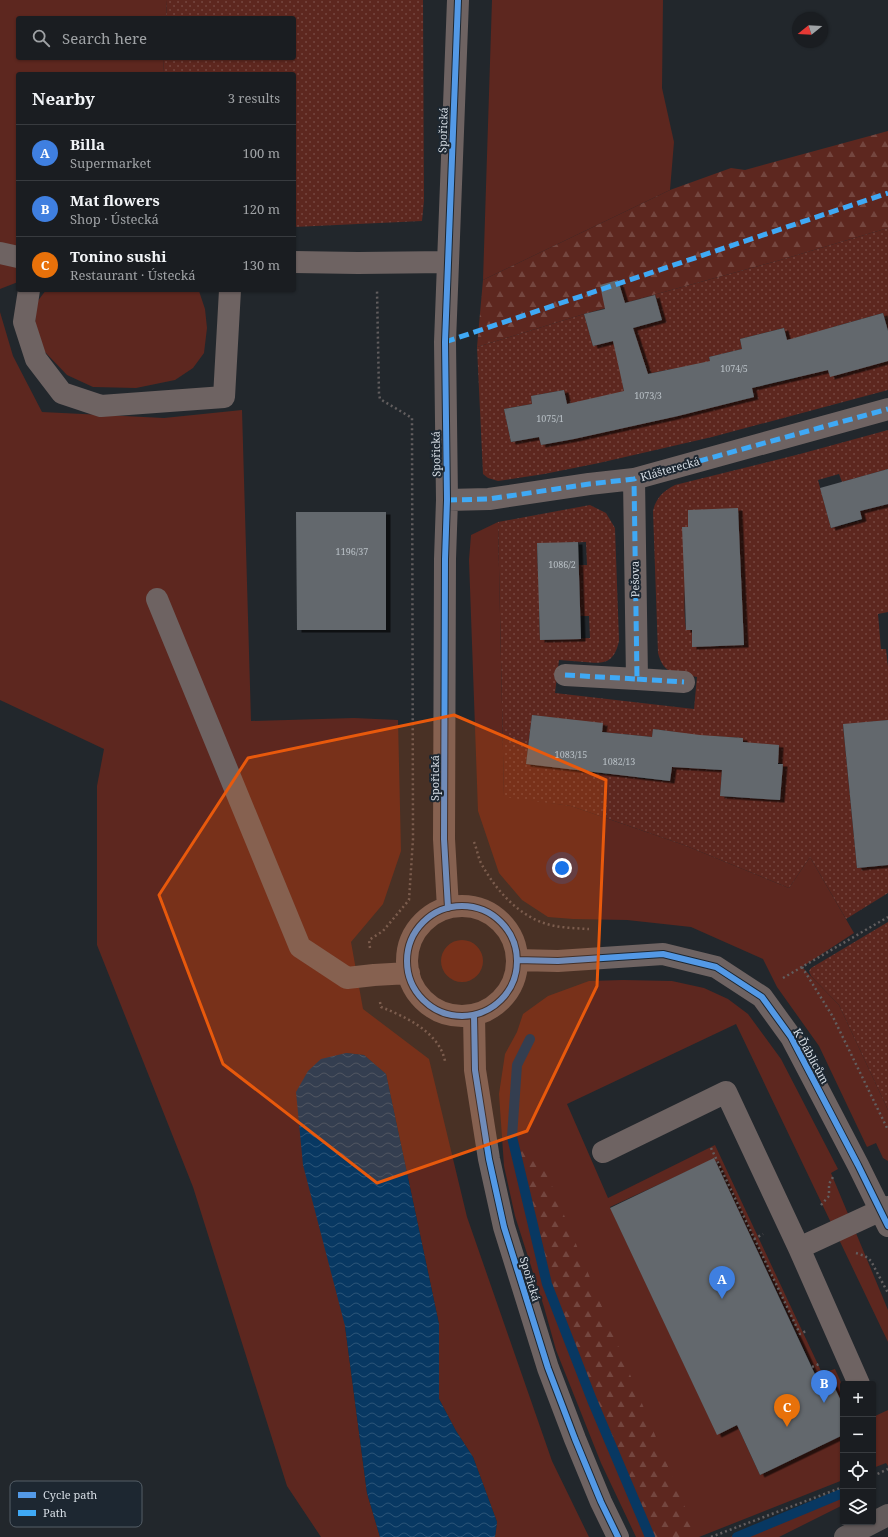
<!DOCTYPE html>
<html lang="en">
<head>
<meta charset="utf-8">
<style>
  :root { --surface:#1a1d21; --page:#23262a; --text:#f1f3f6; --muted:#9fa2a5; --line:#383b3f; --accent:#2563eb }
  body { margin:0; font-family:"Noto Serif",serif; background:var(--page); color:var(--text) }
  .controls { position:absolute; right:12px; bottom:12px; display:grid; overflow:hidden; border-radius:4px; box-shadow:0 1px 3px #0004 }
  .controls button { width:36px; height:36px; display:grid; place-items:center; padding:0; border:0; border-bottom:1px solid var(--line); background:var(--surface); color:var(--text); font:20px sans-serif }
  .compass { position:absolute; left:792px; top:12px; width:36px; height:36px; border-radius:50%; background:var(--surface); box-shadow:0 1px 3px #0004; rotate:252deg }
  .you { position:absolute; left:562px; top:868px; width:14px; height:14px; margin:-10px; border:3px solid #fff; border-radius:50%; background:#1a73e8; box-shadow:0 0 0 6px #1a73e833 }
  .badge { display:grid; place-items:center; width:26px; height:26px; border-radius:50%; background:var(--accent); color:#fff; font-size:13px; font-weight:700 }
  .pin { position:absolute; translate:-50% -33px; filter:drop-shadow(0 1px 2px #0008) }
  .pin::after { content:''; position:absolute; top:21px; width:14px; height:12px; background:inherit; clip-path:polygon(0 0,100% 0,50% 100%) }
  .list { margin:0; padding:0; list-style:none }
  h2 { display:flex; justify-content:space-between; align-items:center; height:52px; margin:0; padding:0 16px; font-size:17px }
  h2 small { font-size:13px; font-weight:400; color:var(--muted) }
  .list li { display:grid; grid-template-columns:26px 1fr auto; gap:12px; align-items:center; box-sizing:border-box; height:56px; padding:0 16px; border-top:1px solid var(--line) }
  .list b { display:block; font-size:15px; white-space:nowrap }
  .list p { margin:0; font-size:13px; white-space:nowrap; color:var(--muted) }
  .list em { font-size:13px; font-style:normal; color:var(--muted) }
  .icon { flex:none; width:22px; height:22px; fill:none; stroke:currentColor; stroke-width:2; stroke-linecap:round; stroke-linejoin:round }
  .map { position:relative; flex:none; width:888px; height:1537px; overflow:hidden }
  .search { position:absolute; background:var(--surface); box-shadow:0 1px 3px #0004; left:16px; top:16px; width:280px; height:44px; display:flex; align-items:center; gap:10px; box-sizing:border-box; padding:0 14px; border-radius:4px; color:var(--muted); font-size:15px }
  .panel { position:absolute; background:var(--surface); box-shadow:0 1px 3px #0004; left:16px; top:72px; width:280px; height:220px; border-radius:4px }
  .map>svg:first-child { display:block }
  .grass { fill:#5d271f }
  .forest { fill:url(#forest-firs) }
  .garden { fill:url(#garden-dots); fill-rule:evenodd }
  .water { fill:url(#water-waves) }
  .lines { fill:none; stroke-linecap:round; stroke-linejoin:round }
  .stream { stroke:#083862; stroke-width:10 }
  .building { fill:#63686d; filter:url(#shadow) }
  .path { stroke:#625e5f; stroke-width:2.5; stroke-dasharray:2 3; stroke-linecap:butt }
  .minor { stroke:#6e6362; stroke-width:22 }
  .major { stroke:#635b5b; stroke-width:22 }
  .quiet { stroke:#3fa9f5; stroke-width:5; stroke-dasharray:10 5; stroke-linecap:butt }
  .cycleway-casing { stroke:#1d2731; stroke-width:8 }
  .cycleway { stroke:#5399e6; stroke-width:6 }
  .marked { fill:#e8590c; fill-opacity:0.2; stroke:#e8590c; stroke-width:3; stroke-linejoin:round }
  .labels { text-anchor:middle; stroke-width:4; stroke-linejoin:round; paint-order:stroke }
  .number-label { font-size:9px; fill:#b9c0c6 }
  .street-label { font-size:11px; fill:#d6dde4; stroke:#1d2731 }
  .key { fill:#1d2731; stroke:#545e67; stroke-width:1 }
  .key-label { font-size:11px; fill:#d6dde4 }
</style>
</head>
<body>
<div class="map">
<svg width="888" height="1537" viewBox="0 0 888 1537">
  <defs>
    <pattern id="forest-firs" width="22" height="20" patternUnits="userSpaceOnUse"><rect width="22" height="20" fill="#5d271f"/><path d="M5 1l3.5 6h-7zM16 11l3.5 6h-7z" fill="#74463f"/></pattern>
    <pattern id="garden-dots" width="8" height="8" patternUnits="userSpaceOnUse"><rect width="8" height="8" fill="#5d271f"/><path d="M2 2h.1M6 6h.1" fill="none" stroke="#74463f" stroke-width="1.8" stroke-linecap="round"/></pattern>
    <pattern id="water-waves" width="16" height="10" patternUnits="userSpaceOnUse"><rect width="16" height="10" fill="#083862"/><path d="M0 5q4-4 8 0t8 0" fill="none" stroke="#2b5478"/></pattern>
    <filter id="shadow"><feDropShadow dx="4.5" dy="2.5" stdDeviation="0" flood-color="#0009"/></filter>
  </defs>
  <rect width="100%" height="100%" fill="#22272c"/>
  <path class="grass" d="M 0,0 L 167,0 L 166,18 L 18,18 L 18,58 L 164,58 L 163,74 L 18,74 L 18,282 L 0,289 Z
    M 492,0 L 663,0 L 662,88 L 674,142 L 670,190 L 483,280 Z
    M 46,290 L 196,290 L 199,291 L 205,309 L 207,328 L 204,353 L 193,368 L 175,380 L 136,388 L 93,387 L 67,375 L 44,351 L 35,323 L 37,302 Z
    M 0,312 L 13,356 L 42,412 L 164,418 L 242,410 L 251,721 L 354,718 L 398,720 L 401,851 L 383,904 L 351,942 L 363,1009 L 429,1059 L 467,1217 L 552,1461 L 589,1537 L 495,1537 L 497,1522 L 473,1457 L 456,1431 L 439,1399 L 439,1324 L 386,1074 L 364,1055 L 346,1053 L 345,1326 L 367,1493 L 380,1537 L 321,1537 L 287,1486 L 193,1187 L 97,945 L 97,786 L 104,749 L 0,700 Z
    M 498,522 L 504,796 L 571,806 L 684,845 L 789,888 L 810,857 L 854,933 L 802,967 L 839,1005 L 888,1110 L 888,1161 L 883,1158 L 876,1143 L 867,1147 L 819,1046 L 777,987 L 763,959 L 691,927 L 627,920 L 573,919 L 548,917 L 522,900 L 499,873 L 478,811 L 469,560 L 471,535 Z
    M441 961a21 21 0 1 1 42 0a21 21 0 1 1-42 0Z
    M 623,980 L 672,981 L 704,988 L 728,999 L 748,1014 L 781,1059 L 838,1169 L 831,1173 L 888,1310 L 888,1342 L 736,1024 L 567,1104 L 608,1198 L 715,1145 L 822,1373 L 835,1369 L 843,1387 L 843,1405 L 831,1380 L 821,1385 L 714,1159 L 610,1207 L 717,1434 L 737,1425 L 760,1475 L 843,1435 L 843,1480 L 699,1537 L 636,1537 L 601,1463 L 556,1350 L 544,1307 L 515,1216 L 504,1166 L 499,1094 L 505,1054 L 517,1032 L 523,1014 L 548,996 L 589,981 Z
    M 888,1410 L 888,1466 L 886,1463 L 873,1468 L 873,1417 Z
    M 843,1490 L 843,1505 L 779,1537 L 730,1537 Z"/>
  <path class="forest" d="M 888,131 L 888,228 L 777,261 L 584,314 L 477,347 L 483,280 L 670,190 L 731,168 L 745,170 Z
    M 517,1147 L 538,1152 L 696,1534 L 681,1537 L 651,1537 L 554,1293 Z"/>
  <path class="garden" d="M 167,0 L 423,0 L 424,201 L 422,221 L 294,227 L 294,74 L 163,74 L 164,58 L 294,58 L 294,18 L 166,18 Z
    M 888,228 L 888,331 L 883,313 L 833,327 L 888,361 L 888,390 L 712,437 L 599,463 L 544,474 L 498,481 L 488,478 L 483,474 L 477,347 L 584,314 L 777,261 ZM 655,295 L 662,320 L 633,328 L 635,335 L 593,346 L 584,314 ZM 784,328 L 796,378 L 752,388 L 754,397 L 721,405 L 709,357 L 742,349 L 740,339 ZM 672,369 L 680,399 L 624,391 L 622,379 ZM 564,390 L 574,439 L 541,445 L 539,437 L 511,442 L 504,409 L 532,404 L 531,396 Z
    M 888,430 L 888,469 L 842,482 L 839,474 L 818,480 L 831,528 L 862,520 L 860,511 L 888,504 L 888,612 L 878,614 L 881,649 L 886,649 L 888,667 L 888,720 L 843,725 L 857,868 L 888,865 L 888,893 L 846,919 L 810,857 L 789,888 L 684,845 L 571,806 L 504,797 L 498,522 L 590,505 L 606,513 L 615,528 L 619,641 C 614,663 605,664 585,662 C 576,661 568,661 559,660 L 555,693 L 694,709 L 697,677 C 677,673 664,676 658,653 L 653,511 C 656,498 663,491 675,485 L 800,454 ZM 738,509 L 742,610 L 692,630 L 686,630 C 681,591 690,550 688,511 ZM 586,542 L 587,565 L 579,565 L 580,616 L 589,616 L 590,638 L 540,640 L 539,608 L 546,576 L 538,576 L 537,544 ZM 532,715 L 555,718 L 602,732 L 652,737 L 653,729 L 675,732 L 670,781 L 638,778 L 639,769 L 607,774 L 574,770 L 575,762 L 560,760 L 559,768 L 526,764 ZM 709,736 L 743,738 L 743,742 L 778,763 L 783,764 L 780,800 L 720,796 L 722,770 L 706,769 Z
    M 888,922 L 888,1110 L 839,1005 L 811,976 L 809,971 L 811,968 Z"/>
  <path class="water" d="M 346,1053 L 364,1055 L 386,1074 L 439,1324 L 439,1399 L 456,1431 L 473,1457 L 497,1522 L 495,1537 L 380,1537 L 367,1493 L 345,1326 L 303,1165 L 296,1092 L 308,1071 L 321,1059 Z"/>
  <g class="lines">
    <path class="stream" d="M 530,1039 L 517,1065 L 512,1137 L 547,1284 L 592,1400 L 650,1537
      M 737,1537 L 843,1493"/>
  </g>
  <path class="building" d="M 618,280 L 625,303 L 655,295 L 662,320 L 633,328 L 648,374 L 710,361 L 709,357 L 742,349 L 740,339 L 784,328 L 787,340 L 883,313 L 888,331 L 888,361 L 830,377 L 828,370 L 752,388 L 754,397 L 678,416 L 574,439 L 541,445 L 539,437 L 511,442 L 504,409 L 532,404 L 531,396 L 564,390 L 567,404 L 624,391 L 613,341 L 593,346 L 584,314 L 605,309 L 600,285 Z
    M 888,469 L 888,504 L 860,511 L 862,519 L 831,528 L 820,488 Z
    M 738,508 L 744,645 L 692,647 L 692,630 L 686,630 L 685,600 L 682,527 L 688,527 L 688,510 Z
    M 296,512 L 386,512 L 386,630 L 297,630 Z
    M 578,542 L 581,639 L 540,640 L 537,543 Z
    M 532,715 L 603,723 L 602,732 L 652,737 L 653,729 L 700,735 L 743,738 L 743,742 L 779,745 L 778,764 L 783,764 L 780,800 L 720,796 L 722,770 L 672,767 L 670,781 L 526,764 Z
    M 888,720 L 888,865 L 857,868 L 843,724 Z
    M 714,1158 L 820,1385 L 831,1380 L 843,1405 L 843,1435 L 760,1475 L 737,1425 L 717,1435 L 610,1208 Z"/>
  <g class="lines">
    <path class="path" d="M 474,842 C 477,849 478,858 482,865 C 495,888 515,912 541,922 C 556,928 573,928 589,929
      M 370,948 L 369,940 L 383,931 L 409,900 L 413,839 L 412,418 L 380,399 L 379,394 L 377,290
      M 802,967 L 833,1017 L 888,1130
      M 783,978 L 888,917
      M 380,1002 L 381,1007 C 406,1017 439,1032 445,1061
      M 711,1148 L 800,1334 L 806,1331
      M 821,1205 L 829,1196 L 829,1184 L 833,1177
      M 754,1239 L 763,1234
      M 856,1253 L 865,1256 L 871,1261 L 888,1293
      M 812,1367 L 819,1364
      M 873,1463 L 875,1467
      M 873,1476 L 888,1469
      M 711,1537 L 843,1487"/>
    <path class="minor" d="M 0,253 L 18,257
      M 294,262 L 358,263 L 448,262
      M 29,290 L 24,322 L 36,359 L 62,393 L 101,406 L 224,397 L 230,290
      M 447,500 L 489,499 L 589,484 L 634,479 L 888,409
      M 157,599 L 300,947 L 347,978 L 374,975 L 409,973
      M 565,675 L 637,679 L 634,479
      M 637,679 L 684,682
      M407 961a55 55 0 1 1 110 0a55 55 0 1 1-110 0Z
      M 448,908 L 444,839 L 445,559 L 447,500 L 445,342 L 458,0
      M 517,960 L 558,961 L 663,954 L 716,967 L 762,997 L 791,1037 L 858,1165 L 888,1226
      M 474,1015 L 475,1070 L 489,1159 L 504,1227 L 548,1368 L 575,1439 L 601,1502 L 618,1537
      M 603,1152 L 726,1092 L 799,1248
      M 859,1384 L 799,1248 L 888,1207"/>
    <path class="major" d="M 845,1537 L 888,1515"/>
    <path class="quiet" d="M 445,342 L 888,193
      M 447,500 L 489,499 L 589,484 L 634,479 L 888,409
      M 565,675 L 637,679 L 634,479
      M 637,679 L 684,682"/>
    <g class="cycleway-casing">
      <path id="cycleway" d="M407 961a55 55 0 1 1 110 0a55 55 0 1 1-110 0Z
        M 448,908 L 444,839 L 445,559 L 447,500 L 445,342 L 458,0
        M 517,960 L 558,961 L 663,954 L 716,967 L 762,997 L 791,1037 L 858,1165 L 888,1226
        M 474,1015 L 475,1070 L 489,1159 L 504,1227 L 548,1368 L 575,1439 L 601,1502 L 618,1537"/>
    </g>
    <use href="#cycleway" class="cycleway"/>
  </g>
  <path class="marked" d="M 454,715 L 606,780 L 597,986 L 527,1131 L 377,1183 L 223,1064 L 159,895 L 248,758 Z"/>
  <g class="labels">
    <g class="number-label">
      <text x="734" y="372">1074/5</text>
      <text x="648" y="399">1073/3</text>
      <text x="550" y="422">1075/1</text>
      <text x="352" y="555">1196/37</text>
      <text x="562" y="568">1086/2</text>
      <text x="571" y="758">1083/15</text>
      <text x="619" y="765">1082/13</text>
    </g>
    <g class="street-label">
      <text transform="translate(443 130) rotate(-88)" y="4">Spořická</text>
      <text transform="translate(436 454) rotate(-91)" y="4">Spořická</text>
      <text transform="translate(670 469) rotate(-16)" y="4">Klášterecká</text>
      <text transform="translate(635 579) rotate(-91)" y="4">Pešova</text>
      <text transform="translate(435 778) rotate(-90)" y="4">Spořická</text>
      <text transform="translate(811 1056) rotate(61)" y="4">K Ďáblicům</text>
      <text transform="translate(530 1279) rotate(73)" y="4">Spořická</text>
    </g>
  </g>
  <rect x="10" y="1481" width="132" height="46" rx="6" class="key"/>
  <rect x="18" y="1492" width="18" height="6" fill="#5399e6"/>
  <rect x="18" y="1510" width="18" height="6" fill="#3fa9f5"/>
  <g class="key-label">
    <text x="43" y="1499">Cycle path</text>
    <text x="43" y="1517">Path</text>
  </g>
</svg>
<div class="controls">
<button>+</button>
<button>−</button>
<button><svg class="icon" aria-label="locate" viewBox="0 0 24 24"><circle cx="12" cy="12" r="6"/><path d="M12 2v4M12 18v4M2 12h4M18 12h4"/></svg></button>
<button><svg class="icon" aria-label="layers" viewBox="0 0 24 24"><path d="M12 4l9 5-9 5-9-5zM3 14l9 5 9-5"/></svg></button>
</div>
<svg class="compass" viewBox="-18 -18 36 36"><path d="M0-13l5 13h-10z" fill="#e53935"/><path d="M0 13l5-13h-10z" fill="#9fa2a5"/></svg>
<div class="you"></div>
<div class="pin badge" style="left:722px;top:1299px;background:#3f7fe0">A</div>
<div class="pin badge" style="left:824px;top:1403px;background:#3f7fe0">B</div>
<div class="pin badge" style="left:787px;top:1427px;background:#e8710a">C</div>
<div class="search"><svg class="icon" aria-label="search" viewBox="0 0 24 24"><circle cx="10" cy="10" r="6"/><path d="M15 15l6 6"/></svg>Search here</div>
<section class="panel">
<h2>Nearby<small>3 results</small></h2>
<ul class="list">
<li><span class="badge" style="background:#3f7fe0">A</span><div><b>Billa</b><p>Supermarket</p></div><em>100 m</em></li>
<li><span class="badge" style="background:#3f7fe0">B</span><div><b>Mat flowers</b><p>Shop · Ústecká</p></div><em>120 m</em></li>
<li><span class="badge" style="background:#e8710a">C</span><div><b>Tonino sushi</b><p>Restaurant · Ústecká</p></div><em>130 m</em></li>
</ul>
</section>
</div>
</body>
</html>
